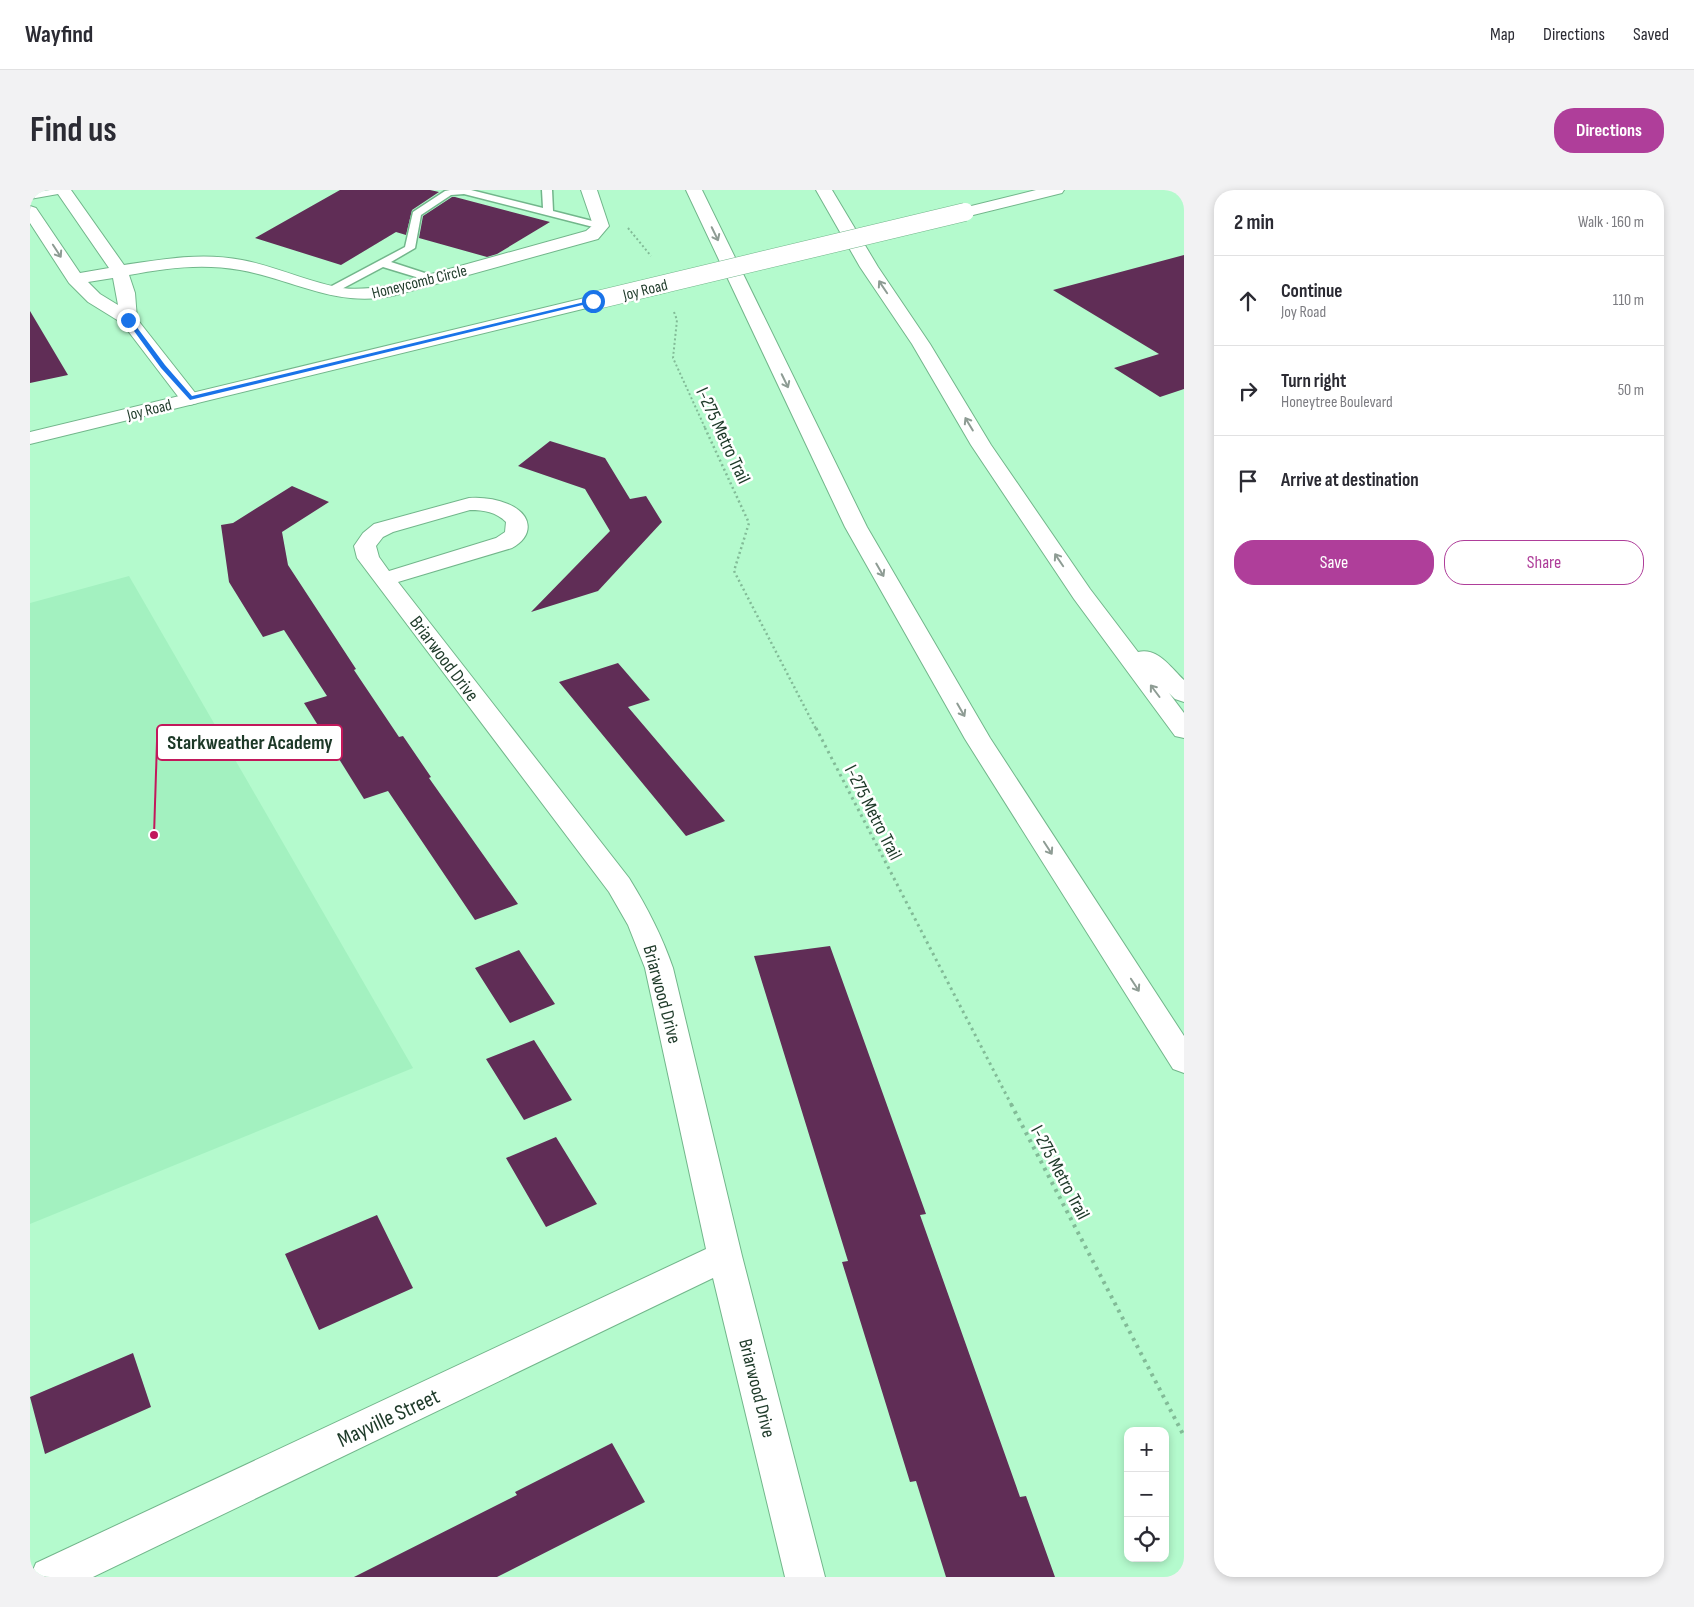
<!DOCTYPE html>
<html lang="en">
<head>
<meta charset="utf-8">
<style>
  :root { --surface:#fff; --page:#f2f2f3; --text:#2b2b33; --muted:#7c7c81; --line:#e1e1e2; --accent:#af3e9a }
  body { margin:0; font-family:"Sofia Sans Condensed",sans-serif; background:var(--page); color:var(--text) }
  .controls { position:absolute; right:15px; bottom:15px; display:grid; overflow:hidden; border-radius:10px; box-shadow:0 2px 8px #0003 }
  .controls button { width:45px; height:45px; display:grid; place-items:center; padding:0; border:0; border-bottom:1px solid var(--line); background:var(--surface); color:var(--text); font:25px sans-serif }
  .stop { position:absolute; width:15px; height:15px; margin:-11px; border:4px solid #1a73e8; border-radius:50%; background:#fff }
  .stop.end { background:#1a73e8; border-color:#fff; box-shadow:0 1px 5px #0008 }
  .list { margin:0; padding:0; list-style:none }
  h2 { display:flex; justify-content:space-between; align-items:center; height:65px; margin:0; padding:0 20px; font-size:21px }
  h2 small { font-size:16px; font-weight:400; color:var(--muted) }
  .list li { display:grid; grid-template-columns:32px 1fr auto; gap:15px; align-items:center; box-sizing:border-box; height:90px; padding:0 20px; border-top:1px solid var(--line) }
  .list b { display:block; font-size:19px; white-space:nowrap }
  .list p { margin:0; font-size:16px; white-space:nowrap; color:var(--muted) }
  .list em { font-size:16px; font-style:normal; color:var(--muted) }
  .actions { display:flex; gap:10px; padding:15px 20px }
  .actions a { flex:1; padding:11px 0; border:1px solid var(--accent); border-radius:20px; text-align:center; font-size:18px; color:var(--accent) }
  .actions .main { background:var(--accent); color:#fff }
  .icon { flex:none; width:28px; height:28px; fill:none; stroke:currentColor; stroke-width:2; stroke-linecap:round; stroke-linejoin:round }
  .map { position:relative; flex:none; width:1154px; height:1387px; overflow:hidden; border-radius:20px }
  header { display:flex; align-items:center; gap:30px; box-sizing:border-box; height:70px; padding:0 25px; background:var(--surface); border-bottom:1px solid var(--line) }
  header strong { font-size:24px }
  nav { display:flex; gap:28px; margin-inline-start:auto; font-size:18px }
  .intro { display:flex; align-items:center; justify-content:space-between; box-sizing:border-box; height:120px; padding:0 30px }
  h1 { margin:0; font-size:35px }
  .button { padding:12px 22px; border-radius:20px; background:var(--accent); color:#fff; font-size:18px; font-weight:700 }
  main { display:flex; gap:30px; padding:0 30px }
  aside { flex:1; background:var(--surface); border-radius:20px; box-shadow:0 2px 8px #0003 }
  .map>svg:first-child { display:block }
  .built { fill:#a3f1c0 }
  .building { fill:#602d56 }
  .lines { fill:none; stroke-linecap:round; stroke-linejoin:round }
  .lane-casing { stroke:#72b68b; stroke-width:3 }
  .street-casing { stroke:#72b68b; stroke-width:2 }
  .secondary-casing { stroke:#72b68b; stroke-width:2 }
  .highway-casing { stroke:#72b68b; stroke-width:2 }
  .path-far3 { stroke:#82bb97; stroke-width:2; stroke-dasharray:2 2.5; stroke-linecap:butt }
  .path-far2 { stroke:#82bb97; stroke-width:2.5; stroke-dasharray:2 3; stroke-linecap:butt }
  .path-far1 { stroke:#82bb97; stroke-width:3; stroke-dasharray:2.5 4; stroke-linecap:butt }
  .path { stroke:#82bb97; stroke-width:4; stroke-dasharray:3 5; stroke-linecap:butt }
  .lane { fill:#fff; fill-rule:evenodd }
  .street { fill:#fff; fill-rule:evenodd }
  .secondary { fill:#fff; fill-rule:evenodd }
  .highway { fill:#fff; fill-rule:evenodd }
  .secondary-bridge-casing { stroke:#72b68b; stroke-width:19; stroke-linecap:butt }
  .secondary-bridge { stroke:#fff; stroke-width:18 }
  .oneway { stroke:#8e9c94 }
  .route { fill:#1a73e8 }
  .labels { text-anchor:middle; stroke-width:5; stroke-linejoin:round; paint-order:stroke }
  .far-street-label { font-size:16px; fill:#1d3928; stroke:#fff }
  .street-label { font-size:19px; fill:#1d3928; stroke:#fff }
  .near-street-label { font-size:22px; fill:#1d3928; stroke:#fff }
  .leader { fill:none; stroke:#c2185b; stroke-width:2 }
  .callout-dot { fill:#c2185b; stroke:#fff; stroke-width:2 }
  .callout { fill:#fff; stroke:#c2185b; stroke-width:2 }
  .callout-label { font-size:20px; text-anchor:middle; font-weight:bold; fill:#1d3928 }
</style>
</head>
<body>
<header>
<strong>Wayfind</strong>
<nav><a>Map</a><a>Directions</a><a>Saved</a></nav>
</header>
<div class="intro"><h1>Find us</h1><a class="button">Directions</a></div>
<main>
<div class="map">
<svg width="1154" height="1387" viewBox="0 0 1154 1387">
  <rect width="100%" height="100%" fill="#b4facd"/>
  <path class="built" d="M 99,386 L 383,878 L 0,1034 L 0,413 Z"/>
  <path class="building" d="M 310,0 L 400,0 L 409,2 L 382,20 L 376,45 L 366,42 L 311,75 L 225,48 Z
    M 422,7 L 425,7 L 520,32 L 467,64 L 457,67 L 389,48 L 393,26 Z
    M 1154,65 L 1154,199 L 1130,207 L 1084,178 L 1129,164 L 1023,100 Z
    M 0,121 L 38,185 L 0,193 Z
    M 520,251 L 575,268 L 600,309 L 616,306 L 632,332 L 568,401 L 501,422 L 580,341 L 555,299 L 488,276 Z
    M 262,296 L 299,312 L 252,342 L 258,375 L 326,479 L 324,480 L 369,547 L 373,546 L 401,587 L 399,588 L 488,714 L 445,730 L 358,601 L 334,609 L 274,513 L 297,506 L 254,440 L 233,447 L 199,392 L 191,335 L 203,333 Z
    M 588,473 L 620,510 L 598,517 L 695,631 L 656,646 L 529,492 Z
    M 800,756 L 896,1024 L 890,1025 L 990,1307 L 996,1306 L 1025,1387 L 916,1387 L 886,1291 L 880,1292 L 812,1072 L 818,1071 L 724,766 Z
    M 489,760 L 525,814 L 480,833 L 445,778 Z
    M 504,850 L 542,910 L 494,930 L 456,869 Z
    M 526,947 L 567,1014 L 516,1037 L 476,968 Z
    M 347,1025 L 383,1098 L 289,1140 L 255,1064 Z
    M 103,1163 L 121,1217 L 15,1264 L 0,1207 Z
    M 582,1253 L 615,1312 L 467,1387 L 324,1387 L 487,1305 L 485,1302 Z"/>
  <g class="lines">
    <g class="lane-casing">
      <path id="lane" d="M 420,0 L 441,0 L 513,18 L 512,0 L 522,0 L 523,21 L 574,34 L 576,36 L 571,39 L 434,4 L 421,5 L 391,25 L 385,58 L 361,72 L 407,87 L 407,91 L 399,91 L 353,77 L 306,102 L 298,102 L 297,100 L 298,98 L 375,57 L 383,22 L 415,1 Z"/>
    </g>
    <g class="street-casing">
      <path id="street" d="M 0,0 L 41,0 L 94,75 C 134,69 172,62 212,70 C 245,76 280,93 312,98 C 328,100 343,98 358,96 L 556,41 L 563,35 L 551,0 L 567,0 L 579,36 L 568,49 L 366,105 C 308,119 265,90 210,80 C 172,73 136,78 99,85 L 105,103 L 107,129 L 170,209 L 167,213 L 160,215 L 153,213 L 92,133 L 58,112 L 39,93 L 0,33 L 0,16 L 6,18 L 50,83 L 79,78 L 28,4 L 0,9 ZM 83,88 L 88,115 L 70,104 L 58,92 Z
        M 439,308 C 452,307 466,309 478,314 C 502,324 505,345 482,358 L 368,392 L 599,688 C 617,717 632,746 643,778 L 712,1066 L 795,1387 L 755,1387 L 683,1088 L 63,1387 L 0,1387 L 6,1373 L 676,1059 L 615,778 L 598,735 L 579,702 L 327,368 L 324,356 L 333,343 L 344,334 ZM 440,320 C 454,320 466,322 476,332 L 475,342 L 466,348 L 359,381 L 349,367 L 346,356 L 353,347 L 363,342 Z"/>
    </g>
    <g class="secondary-casing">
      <path id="secondary" d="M 1006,0 L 1034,0 L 1032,3 L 935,27 L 929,25 L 927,22 L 929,19 Z
        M 563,106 L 569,107 L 572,111 L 569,115 L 0,254 L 0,242 Z"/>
    </g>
    <g class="highway-casing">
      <path id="highway" d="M 656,0 L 672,0 L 837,337 L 960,548 L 1154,846 L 1154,883 L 1143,879 L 935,549 L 815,337 Z
        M 786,0 L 802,0 L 848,77 L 900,154 L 961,255 L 1060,399 L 1108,462 C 1128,457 1141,478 1154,490 L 1154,512 L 1145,509 L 1139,503 L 1154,523 L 1154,548 L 1145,546 L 1044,409 L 941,255 L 882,154 L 830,77 Z"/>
    </g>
    <path class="path-far3" d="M 598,38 L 621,66
      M 644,122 L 647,130 L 643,168 L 676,240"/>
    <path class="path-far2" d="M 675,238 L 719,333 L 704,381 L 786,539"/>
    <path class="path-far1" d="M 786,538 L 982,916"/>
    <path class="path" d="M 981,914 L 1154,1246"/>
    <use href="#lane" class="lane"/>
    <use href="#street" class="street"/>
    <use href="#secondary" class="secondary"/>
    <use href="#highway" class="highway"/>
    <g class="secondary-bridge-casing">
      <path id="secondary-bridge" d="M 563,111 L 935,22"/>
    </g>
    <use href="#secondary-bridge" class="secondary-bridge"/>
  </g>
  <defs><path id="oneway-shaft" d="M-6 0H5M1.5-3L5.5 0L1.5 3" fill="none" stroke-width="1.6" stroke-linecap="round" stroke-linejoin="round" transform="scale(1.25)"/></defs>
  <g class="oneway">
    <use href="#oneway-shaft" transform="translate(685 44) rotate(64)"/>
    <use href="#oneway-shaft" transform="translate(27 61) rotate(57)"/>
    <use href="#oneway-shaft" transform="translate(853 97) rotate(-124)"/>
    <use href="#oneway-shaft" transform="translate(755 191) rotate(64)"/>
    <use href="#oneway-shaft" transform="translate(939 234) rotate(-121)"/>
    <use href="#oneway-shaft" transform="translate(1029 370) rotate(-124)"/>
    <use href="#oneway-shaft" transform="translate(850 380) rotate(60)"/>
    <use href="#oneway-shaft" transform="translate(1125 501) rotate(-127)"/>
    <use href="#oneway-shaft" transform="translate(931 520) rotate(60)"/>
    <use href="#oneway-shaft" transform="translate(1018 658) rotate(57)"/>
    <use href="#oneway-shaft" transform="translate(1105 795) rotate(57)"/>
  </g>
  <path class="route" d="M 563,110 L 565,112 L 160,210 L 131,178 L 96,130 L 100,128 L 135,175 L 162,206 Z"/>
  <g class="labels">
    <g class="far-street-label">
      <text transform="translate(389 91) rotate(-14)" y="6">Honeycomb Circle</text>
      <text transform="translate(615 99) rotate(-14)" y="6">Joy Road</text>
      <text transform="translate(119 219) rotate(-14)" y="6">Joy Road</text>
    </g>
    <g class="street-label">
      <text transform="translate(694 245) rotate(65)" y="7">I-275 Metro Trail</text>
      <text transform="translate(415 468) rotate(53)" y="7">Briarwood Drive</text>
      <text transform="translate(844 622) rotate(63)" y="7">I-275 Metro Trail</text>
      <text transform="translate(633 804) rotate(75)" y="7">Briarwood Drive</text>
      <text transform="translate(1031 982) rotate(62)" y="7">I-275 Metro Trail</text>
      <text transform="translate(728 1198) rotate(76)" y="7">Briarwood Drive</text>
    </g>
    <g class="near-street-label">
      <text transform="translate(358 1227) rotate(-25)" y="8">Mayville Street</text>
    </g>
  </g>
  <path class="leader" d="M124 645L127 552"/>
  <circle class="callout-dot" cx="124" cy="645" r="5"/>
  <rect class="callout" x="127" y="535" width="185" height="35" rx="5"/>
  <g class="callout-label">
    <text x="220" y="559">Starkweather Academy</text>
  </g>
</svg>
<div class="controls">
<button>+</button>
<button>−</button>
<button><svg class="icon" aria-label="locate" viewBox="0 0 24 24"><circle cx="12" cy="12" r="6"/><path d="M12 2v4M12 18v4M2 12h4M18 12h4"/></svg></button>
</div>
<div class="stop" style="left:563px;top:111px"></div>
<div class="stop end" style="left:98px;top:130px"></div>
</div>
<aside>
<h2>2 min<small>Walk · 160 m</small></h2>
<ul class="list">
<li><svg class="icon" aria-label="ahead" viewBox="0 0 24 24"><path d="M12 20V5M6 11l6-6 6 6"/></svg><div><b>Continue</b><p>Joy Road</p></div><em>110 m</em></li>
<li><svg class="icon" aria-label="right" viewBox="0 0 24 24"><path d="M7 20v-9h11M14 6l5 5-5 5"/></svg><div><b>Turn right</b><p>Honeytree Boulevard</p></div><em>50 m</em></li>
<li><svg class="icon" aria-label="arrive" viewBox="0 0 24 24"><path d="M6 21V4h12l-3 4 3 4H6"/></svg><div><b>Arrive at destination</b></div></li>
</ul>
<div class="actions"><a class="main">Save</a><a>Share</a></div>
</aside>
</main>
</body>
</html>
